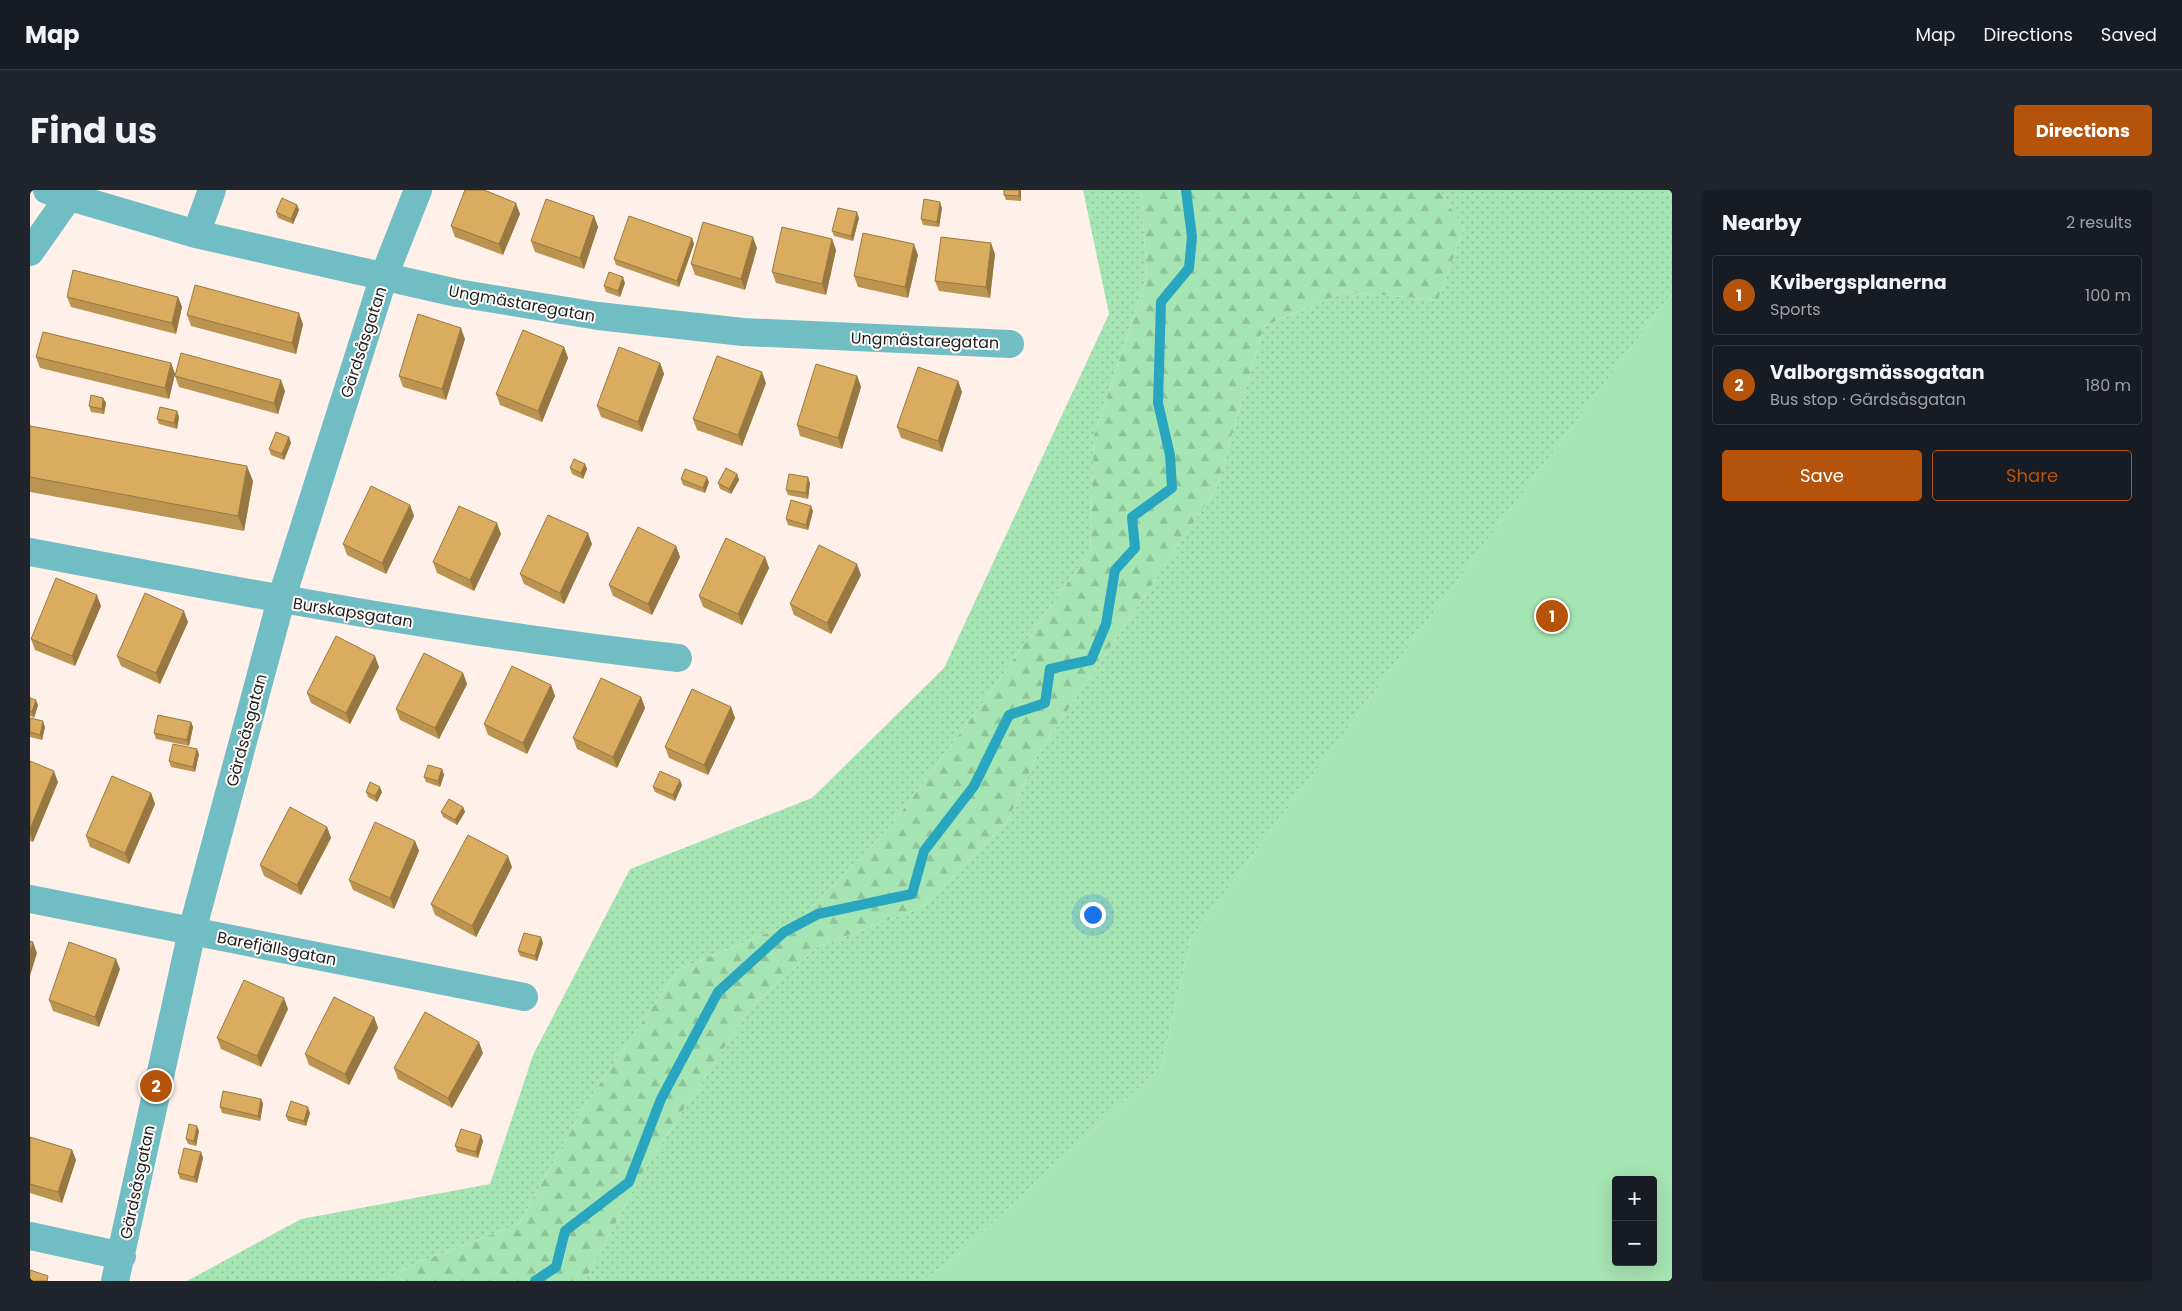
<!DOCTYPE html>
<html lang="en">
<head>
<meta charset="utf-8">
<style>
  :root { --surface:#171b24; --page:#20242c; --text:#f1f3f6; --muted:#9ea1a6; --line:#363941; --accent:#b45309 }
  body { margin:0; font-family:Poppins,sans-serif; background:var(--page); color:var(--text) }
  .controls { position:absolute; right:15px; bottom:15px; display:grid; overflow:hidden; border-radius:5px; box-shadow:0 5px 20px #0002 }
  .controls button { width:45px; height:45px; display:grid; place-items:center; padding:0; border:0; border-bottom:1px solid var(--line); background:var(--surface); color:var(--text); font:25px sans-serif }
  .you { position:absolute; left:1062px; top:724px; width:18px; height:18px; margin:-12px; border:4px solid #fff; border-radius:50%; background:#1a73e8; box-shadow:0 0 0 8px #1a73e833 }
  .badge { display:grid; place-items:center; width:32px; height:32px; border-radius:50%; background:var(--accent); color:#fff; font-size:16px; font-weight:700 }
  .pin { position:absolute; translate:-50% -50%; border:2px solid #fff; box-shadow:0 1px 5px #0006 }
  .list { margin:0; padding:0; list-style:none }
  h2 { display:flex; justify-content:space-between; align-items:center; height:65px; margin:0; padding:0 20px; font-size:21px }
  h2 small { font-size:16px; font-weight:400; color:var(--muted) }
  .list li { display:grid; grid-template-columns:32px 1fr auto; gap:15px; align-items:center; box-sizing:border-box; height:80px; margin:0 10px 10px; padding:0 10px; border:1px solid var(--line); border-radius:5px }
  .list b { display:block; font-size:19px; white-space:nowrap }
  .list p { margin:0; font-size:16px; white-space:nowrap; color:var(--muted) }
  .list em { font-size:16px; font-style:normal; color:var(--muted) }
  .actions { display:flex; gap:10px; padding:15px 20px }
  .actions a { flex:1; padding:11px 0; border:1px solid var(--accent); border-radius:5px; text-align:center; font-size:18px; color:var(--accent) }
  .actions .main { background:var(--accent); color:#fff }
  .map { position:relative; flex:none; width:1642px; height:1091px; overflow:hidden; border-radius:5px }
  header { display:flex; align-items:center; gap:30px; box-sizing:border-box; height:70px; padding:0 25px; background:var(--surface); border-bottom:1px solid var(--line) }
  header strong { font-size:24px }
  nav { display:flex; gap:28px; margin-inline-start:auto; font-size:18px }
  .intro { display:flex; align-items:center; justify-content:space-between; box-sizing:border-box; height:120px; padding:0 30px }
  h1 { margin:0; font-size:35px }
  .button { padding:12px 22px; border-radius:5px; background:var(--accent); color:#fff; font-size:18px; font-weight:700 }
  main { display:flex; gap:30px; padding:0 30px }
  aside { flex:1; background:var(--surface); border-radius:5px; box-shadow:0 5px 20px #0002 }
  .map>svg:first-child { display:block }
  .grass { fill:url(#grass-dots) }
  .forest { fill:url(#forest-firs) }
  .garden { fill:#a5e4b3; fill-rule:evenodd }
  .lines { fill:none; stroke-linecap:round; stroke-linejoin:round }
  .stream { stroke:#29a6bf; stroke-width:10 }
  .street { stroke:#71bdc4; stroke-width:28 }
  .wall { fill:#bb9452 }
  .shaded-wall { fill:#987842 }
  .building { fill:#d9ac5f; stroke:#987842 }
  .labels { text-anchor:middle; stroke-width:4; stroke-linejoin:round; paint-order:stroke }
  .street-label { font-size:16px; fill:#251d19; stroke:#fff }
</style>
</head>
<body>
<header>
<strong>Map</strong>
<nav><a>Map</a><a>Directions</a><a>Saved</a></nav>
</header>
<div class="intro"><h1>Find us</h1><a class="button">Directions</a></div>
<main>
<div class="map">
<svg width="1642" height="1091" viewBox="0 0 1642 1091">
  <defs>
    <pattern id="grass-dots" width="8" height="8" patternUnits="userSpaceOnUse" patternTransform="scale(1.25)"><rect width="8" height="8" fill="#a5e4b3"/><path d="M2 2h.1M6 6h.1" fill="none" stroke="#8ec399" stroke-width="1.8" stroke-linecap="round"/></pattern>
    <pattern id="forest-firs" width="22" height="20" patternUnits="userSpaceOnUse" patternTransform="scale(1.25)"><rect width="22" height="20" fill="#a5e4b3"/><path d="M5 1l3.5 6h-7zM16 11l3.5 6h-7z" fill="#8ec399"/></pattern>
  </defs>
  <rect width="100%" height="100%" fill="#fff1ea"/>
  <path class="grass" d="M 1053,0 L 1111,0 L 1117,86 L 1064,246 L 1060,361 L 952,514 L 864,632 L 771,729 L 648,780 L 554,917 L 489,1034 L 387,1073 L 351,1091 L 157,1091 L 271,1029 L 460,994 L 503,865 L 600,679 L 782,608 L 914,478 L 1079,124 Z
    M 1409,0 L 1642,0 L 1642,103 L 1161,748 L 1131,877 L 927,1066 L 893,1091 L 555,1091 L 614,980 L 721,817 L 787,757 L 893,717 L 977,632 L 1007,566 L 1186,299 L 1234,136 L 1315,102 L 1408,110 L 1434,38 Z"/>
  <path class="forest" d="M 1111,0 L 1409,0 L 1434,38 L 1408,110 L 1315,102 L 1234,136 L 1186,299 L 1007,566 L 977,632 L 893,717 L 787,757 L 721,817 L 614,980 L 555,1091 L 351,1091 L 387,1073 L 489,1034 L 554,917 L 648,780 L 771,729 L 864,632 L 952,514 L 1060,361 L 1064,246 L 1117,86 Z"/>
  <path class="garden" d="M 1642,103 L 1642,1091 L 893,1091 L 927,1066 L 1131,877 L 1161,748 ZM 1586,990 L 1623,990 L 1623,1072 L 1586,1072 Z"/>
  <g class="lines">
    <path class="stream" d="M 505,1091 L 526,1077 L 535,1041 L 599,992 L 631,909 L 688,802 L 754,742 L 788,724 L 882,704 L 894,661 L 944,596 L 979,525 L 1015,513 L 1020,479 L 1061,470 L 1076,434 L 1085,380 L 1105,358 L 1102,327 L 1142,298 L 1140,265 L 1128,213 L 1131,112 L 1159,78 L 1162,47 L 1156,0"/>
    <path class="street" d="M 17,0 L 166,44 L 427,103 L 568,126 L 713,142 L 980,154
      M 166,44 L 182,0
      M 0,62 L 38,8
      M 0,362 C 215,403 431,444 648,468
      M 0,709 L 494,807
      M 0,1046 L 92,1066
      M 85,1091 L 162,741 L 251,410 L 354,86 L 388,0"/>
  </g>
  <path class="wall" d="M 991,0 L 991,11 L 976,10 L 974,5 Z
    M 267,15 L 269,20 L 263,34 L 248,28 L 246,22 Z
    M 912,18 L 909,37 L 893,35 L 891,29 Z
    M 490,24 L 473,65 L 425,47 L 421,36 Z
    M 564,26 L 568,37 L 554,79 L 505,62 L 501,51 Z
    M 829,28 L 823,51 L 804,46 L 802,41 Z
    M 662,48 L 664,54 L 649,97 L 586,75 L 584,69 Z
    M 802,49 L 806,60 L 796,105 L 746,93 L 742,82 Z
    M 727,58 L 715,100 L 665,85 L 661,74 Z
    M 965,64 L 960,108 L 909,101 L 905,91 Z
    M 888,65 L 878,108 L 828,97 L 824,86 Z
    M 595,93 L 590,107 L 576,102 L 574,96 Z
    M 37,107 L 148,107 L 152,117 L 146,144 L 41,117 Z
    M 157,125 L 273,134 L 266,164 L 161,136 Z
    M 435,149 L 416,210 L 373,197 L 369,186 Z
    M 534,157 L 538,168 L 512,232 L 470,215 L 466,204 Z
    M 6,167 L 141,173 L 145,184 L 139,209 L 10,178 Z
    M 630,173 L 634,184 L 612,242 L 571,227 L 567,216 Z
    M 145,186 L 255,201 L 248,224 L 149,197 Z
    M 827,186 L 831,197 L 812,259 L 770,246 L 767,235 Z
    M 928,191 L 932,202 L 912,262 L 871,248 L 867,237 Z
    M 736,193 L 712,256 L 667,240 L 663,229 Z
    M 73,208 L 76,213 L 74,224 L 61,222 L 59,216 Z
    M 147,221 L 149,227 L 147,239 L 129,234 L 127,229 Z
    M 0,236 L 223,291 L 214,341 L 0,302 Z
    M 259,247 L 261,253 L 254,270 L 241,265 L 239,259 Z
    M 555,274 L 557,279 L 553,289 L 542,284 L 540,278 Z
    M 707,284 L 709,290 L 701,304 L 690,299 L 688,293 Z
    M 651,289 L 679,292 L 675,303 L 653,295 Z
    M 780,293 L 778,309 L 758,305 L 756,300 Z
    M 380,315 L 384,326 L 356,384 L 317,365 L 313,354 Z
    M 783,321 L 778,340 L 758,335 L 756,329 Z
    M 471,344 L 444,401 L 407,383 L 403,372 Z
    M 562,354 L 534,414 L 494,394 L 490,384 Z
    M 646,356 L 650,367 L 622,425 L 583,406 L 579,395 Z
    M 735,367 L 739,378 L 712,435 L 673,417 L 669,406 Z
    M 831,385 L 801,444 L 764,425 L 760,414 Z
    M 71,416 L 45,476 L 5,460 L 1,449 Z
    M 158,432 L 130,494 L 91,476 L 87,466 Z
    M 349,477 L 320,534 L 281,513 L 277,503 Z
    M 433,483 L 437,494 L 409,549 L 370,530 L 366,519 Z
    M 521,495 L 525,506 L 497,564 L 458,545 L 454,534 Z
    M 611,507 L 615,518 L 587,578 L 547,559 L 543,548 Z
    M 0,508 L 8,515 L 4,528 L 0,526 Z
    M 701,517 L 705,528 L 678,585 L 639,568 L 635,557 Z
    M 0,528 L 15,537 L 12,550 L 0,547 Z
    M 161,532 L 163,537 L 159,556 L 126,549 L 124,543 Z
    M 169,564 L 165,582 L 141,577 L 139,571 Z
    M 0,571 L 28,592 L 3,652 L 0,651 Z
    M 412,579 L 414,585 L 410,597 L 396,592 L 394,587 Z
    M 652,595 L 645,611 L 625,602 L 623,597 Z
    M 336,602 L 352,602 L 347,612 L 338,607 Z
    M 121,603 L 125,614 L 99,674 L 60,657 L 56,646 Z
    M 433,617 L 435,622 L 427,635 L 413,627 L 411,622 Z
    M 297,637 L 301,648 L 271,705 L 234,686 L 230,675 Z
    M 385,651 L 389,661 L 364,719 L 323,700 L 319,690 Z
    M 482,677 L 446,747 L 405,725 L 401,714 Z
    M 513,753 L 507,771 L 490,766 L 488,761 Z
    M 90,779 L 69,837 L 23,821 L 19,810 Z
    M 258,819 L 231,877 L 191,859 L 187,848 Z
    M 344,827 L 348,838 L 319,895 L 279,875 L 275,864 Z
    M 453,863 L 422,918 L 368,889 L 364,878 Z
    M 231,909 L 233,914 L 230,931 L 192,923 L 190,917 Z
    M 280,923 L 276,936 L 258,931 L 256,926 Z
    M 169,941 L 166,956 L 158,954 L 156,949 Z
    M 0,947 L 42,960 L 46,970 L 32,1013 L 0,1003 Z
    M 453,951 L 448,968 L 427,962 L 425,956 Z
    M 171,962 L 173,968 L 167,993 L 150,989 L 148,983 Z"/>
  <path class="shaded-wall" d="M 989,0 L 991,0 L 991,11 L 989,6 Z
    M 910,12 L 912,18 L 909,37 L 907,32 Z
    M 486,13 L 490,24 L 473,65 L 469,54 Z
    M 267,15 L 269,20 L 263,34 L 261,29 Z
    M 827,22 L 829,28 L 823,51 L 821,46 Z
    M 564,26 L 568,37 L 554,79 L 550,68 Z
    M 723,47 L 727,58 L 715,100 L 711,89 Z
    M 662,48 L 664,54 L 649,97 L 647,91 Z
    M 802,49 L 806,60 L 796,105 L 792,94 Z
    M 961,53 L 965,64 L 960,108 L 956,97 Z
    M 884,54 L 888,65 L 878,108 L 875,97 Z
    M 593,87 L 595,93 L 590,107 L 588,101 Z
    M 148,107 L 152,117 L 146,144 L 142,133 Z
    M 269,123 L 273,134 L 266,164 L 262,153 Z
    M 431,138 L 435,149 L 416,210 L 412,199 Z
    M 534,157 L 538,168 L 512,232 L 508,221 Z
    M 141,173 L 145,184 L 139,209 L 135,198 Z
    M 630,173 L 634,184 L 612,242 L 608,232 Z
    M 732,182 L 736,193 L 712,256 L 708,245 Z
    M 827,186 L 831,197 L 812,259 L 808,248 Z
    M 251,190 L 255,201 L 248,224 L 244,213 Z
    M 928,191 L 932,202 L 912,262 L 908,251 Z
    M 73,208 L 76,213 L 74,224 L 72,219 Z
    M 147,221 L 149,227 L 147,239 L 144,233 Z
    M 259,247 L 261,253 L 254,270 L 252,264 Z
    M 555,274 L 557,279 L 553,289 L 551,283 Z
    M 217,276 L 223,291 L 214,341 L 208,326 Z
    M 707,284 L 709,290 L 701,304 L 699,299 Z
    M 677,287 L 679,292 L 675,303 L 673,298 Z
    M 778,287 L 780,293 L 778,309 L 776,303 Z
    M 380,315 L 384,326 L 356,384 L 352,373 Z
    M 781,316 L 783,321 L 778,340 L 776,335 Z
    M 467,333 L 471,344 L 444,401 L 440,390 Z
    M 558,343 L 562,354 L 534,414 L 530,403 Z
    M 646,356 L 650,367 L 622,425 L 618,414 Z
    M 735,367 L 739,378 L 712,435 L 708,424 Z
    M 827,374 L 831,385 L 801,444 L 797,433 Z
    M 67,405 L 71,416 L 45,476 L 42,466 Z
    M 154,421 L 158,432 L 130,494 L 126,483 Z
    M 345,466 L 349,477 L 320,534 L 316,523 Z
    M 433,483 L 437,494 L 409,549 L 405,538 Z
    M 521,495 L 525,506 L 497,564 L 493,553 Z
    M 611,507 L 615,518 L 587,578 L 583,567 Z
    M 6,510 L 8,515 L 4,528 L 2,522 Z
    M 701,517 L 705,528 L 678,585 L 674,575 Z
    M 13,531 L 15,537 L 12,550 L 10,545 Z
    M 161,532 L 163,537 L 159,556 L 157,550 Z
    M 167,559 L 169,564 L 165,582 L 163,577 Z
    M 412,579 L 414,585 L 410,597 L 408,591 Z
    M 24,581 L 28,592 L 3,652 L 0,644 L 0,639 Z
    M 650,590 L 652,595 L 645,611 L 643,605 Z
    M 350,597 L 352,602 L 347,612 L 345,606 Z
    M 121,603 L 125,614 L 99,674 L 95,663 Z
    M 433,617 L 435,622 L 427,635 L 425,630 Z
    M 297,637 L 301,648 L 271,705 L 267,695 Z
    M 385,651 L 389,661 L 364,719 L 360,708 Z
    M 478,666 L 482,677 L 446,747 L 442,736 Z
    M 511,747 L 513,753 L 507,771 L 505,766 Z
    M 3,752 L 7,763 L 0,786 L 0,762 Z
    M 86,769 L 90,779 L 69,837 L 65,827 Z
    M 254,808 L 258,819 L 231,877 L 227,866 Z
    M 344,827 L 348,838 L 319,895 L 315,884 Z
    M 449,852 L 453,863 L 422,918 L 418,908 Z
    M 231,909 L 233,914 L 230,931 L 228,926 Z
    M 278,917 L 280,923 L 276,936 L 274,931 Z
    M 167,936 L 169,941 L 166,956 L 164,951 Z
    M 451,945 L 453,951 L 448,968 L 446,962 Z
    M 42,960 L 46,970 L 32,1013 L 28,1002 Z
    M 171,962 L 173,968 L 167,993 L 164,987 Z"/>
  <path class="building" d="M 435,0 L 454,0 L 486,13 L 469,54 L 421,36 Z
    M 974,0 L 989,0 L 989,6 L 974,5 Z
    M 252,8 L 267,15 L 261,29 L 246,22 Z
    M 516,9 L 564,26 L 550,68 L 501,51 Z
    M 894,9 L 910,12 L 907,32 L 891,29 Z
    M 808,18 L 827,22 L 821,46 L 802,41 Z
    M 599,26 L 662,48 L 647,91 L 584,69 Z
    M 673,32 L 723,47 L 711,89 L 661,74 Z
    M 752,37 L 802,49 L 792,94 L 742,82 Z
    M 833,43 L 884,54 L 875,97 L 824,86 Z
    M 911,47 L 961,53 L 956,97 L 905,91 Z
    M 43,80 L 148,107 L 142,133 L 37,107 Z
    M 579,82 L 593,87 L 588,101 L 574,96 Z
    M 165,95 L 269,123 L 262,153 L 157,125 Z
    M 388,124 L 431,138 L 412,199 L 369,186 Z
    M 493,140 L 534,157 L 508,221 L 466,204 Z
    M 13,142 L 141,173 L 135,198 L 6,167 Z
    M 589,157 L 630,173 L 608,232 L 567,216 Z
    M 151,163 L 251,190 L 244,213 L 145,186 Z
    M 687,166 L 732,182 L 708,245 L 663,229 Z
    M 786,174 L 827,186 L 808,248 L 767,235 Z
    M 888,177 L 928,191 L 908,251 L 867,237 Z
    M 61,205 L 73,208 L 72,219 L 59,216 Z
    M 130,217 L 147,221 L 144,233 L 127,229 Z
    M 0,236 L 217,276 L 208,326 L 0,287 Z
    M 246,242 L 259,247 L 252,264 L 239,259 Z
    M 544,269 L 555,274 L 551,283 L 540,278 Z
    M 696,278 L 707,284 L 699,299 L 688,293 Z
    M 655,279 L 677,287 L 673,298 L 651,289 Z
    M 759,284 L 778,287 L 776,303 L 756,300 Z
    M 341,296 L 380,315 L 352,373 L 313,354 Z
    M 761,310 L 781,316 L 776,335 L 756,329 Z
    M 429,316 L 467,333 L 440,390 L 403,372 Z
    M 518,325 L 558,343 L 530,403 L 490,384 Z
    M 608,337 L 646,356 L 618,414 L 579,395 Z
    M 696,348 L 735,367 L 708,424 L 669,406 Z
    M 789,355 L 827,374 L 797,433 L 760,414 Z
    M 26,388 L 67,405 L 42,466 L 1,449 Z
    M 115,403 L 154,421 L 126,483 L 87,466 Z
    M 306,446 L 345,466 L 316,523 L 277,503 Z
    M 394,463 L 433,483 L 405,538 L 366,519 Z
    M 482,476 L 521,495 L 493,553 L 454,534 Z
    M 571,488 L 611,507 L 583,567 L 543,548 Z
    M 662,499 L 701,517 L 674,575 L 635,557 Z
    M 0,508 L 6,510 L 2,522 L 0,521 Z
    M 128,525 L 161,532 L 157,550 L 124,543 Z
    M 0,528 L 13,531 L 10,545 L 0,542 Z
    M 143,554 L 167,559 L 163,577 L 139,571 Z
    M 0,571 L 24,581 L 0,639 Z
    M 398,575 L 412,579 L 408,591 L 394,587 Z
    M 630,581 L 650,590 L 643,605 L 623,597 Z
    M 82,586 L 121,603 L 95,663 L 56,646 Z
    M 340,592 L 350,597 L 345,606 L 336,602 Z
    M 419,609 L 433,617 L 425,630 L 411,622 Z
    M 260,617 L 297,637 L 267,695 L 230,675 Z
    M 345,632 L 385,651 L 360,708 L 319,690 Z
    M 438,645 L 478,666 L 442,736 L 401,714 Z
    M 494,743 L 511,747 L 505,766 L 488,761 Z
    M 0,751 L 3,752 L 0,762 Z
    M 39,752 L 86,769 L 65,827 L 19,810 Z
    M 214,790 L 254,808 L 227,866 L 187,848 Z
    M 304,807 L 344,827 L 315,884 L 275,864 Z
    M 395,822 L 449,852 L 418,908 L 364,878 Z
    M 193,901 L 231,909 L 228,926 L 190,917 Z
    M 261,911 L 278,917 L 274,931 L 256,926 Z
    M 159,934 L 167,936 L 164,951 L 156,949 Z
    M 431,939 L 451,945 L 446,962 L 425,956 Z
    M 0,947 L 42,960 L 28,1002 L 0,994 Z
    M 154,958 L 171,962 L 164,987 L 148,983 Z
    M 0,1080 L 18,1086 L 17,1091 L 0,1091 Z"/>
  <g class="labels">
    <g class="street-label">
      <text transform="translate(492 113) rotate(10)" y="6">Ungmästaregatan</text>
      <text transform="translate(895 150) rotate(2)" y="6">Ungmästaregatan</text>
      <text transform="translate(333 152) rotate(-72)" y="6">Gärdsåsgatan</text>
      <text transform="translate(323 422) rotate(9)" y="6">Burskapsgatan</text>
      <text transform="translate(216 540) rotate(-75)" y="6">Gärdsåsgatan</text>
      <text transform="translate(247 758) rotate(11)" y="6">Barefjällsgatan</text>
      <text transform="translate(107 992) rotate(-78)" y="6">Gärdsåsgatan</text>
    </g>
  </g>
</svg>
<div class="controls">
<button>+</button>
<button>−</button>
</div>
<div class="you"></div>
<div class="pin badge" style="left:1522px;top:426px">1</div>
<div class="pin badge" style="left:126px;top:896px">2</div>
</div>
<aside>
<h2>Nearby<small>2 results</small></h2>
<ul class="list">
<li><span class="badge">1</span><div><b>Kvibergsplanerna</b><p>Sports</p></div><em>100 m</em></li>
<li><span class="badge">2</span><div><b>Valborgsmässogatan</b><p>Bus stop · Gärdsåsgatan</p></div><em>180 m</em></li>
</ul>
<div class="actions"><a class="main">Save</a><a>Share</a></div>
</aside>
</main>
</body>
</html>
